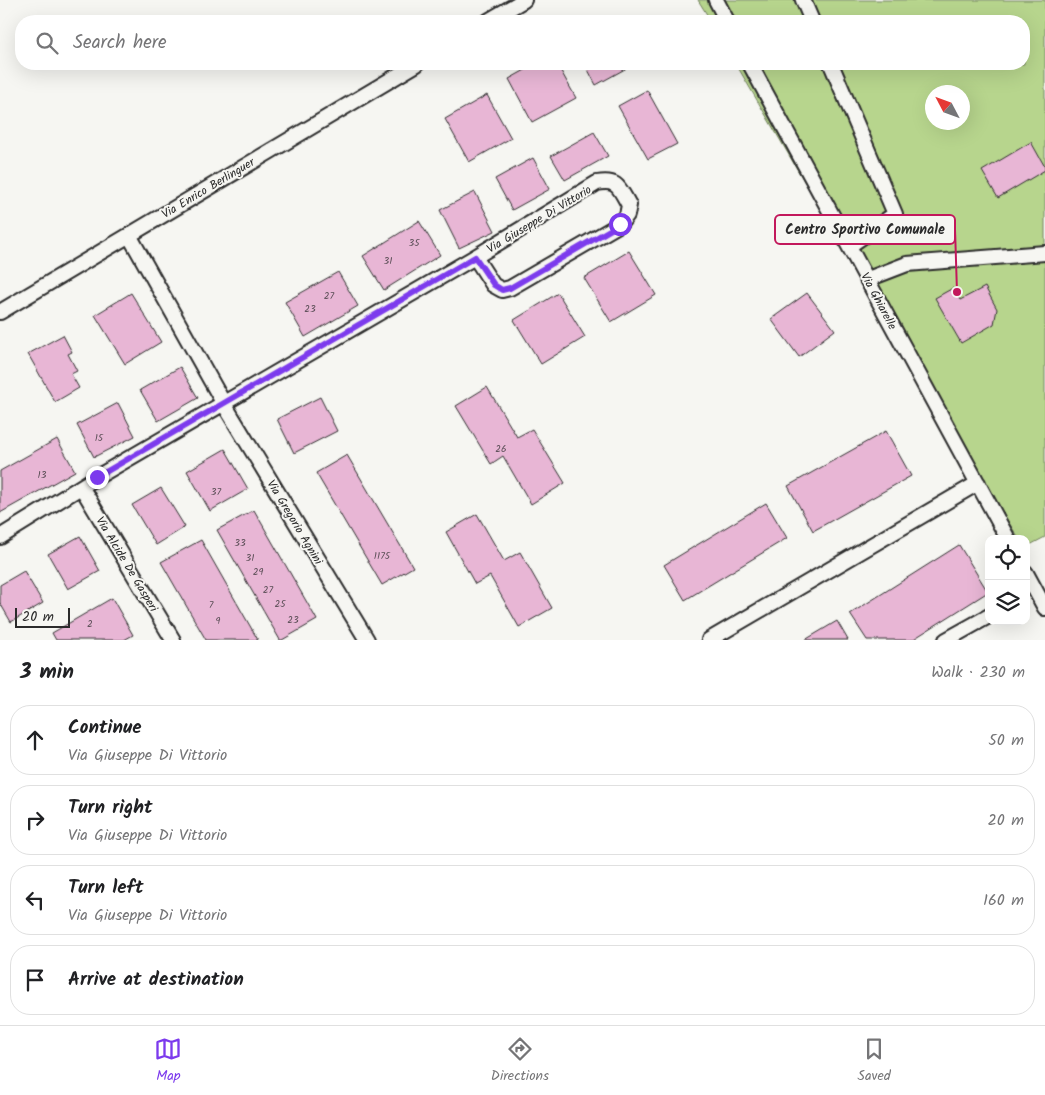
<!DOCTYPE html>
<html lang="en">
<head>
<meta charset="utf-8">
<style>
  :root { --surface:#fff; --page:#f2f2f2; --text:#202124; --muted:#757577; --line:#e0e0e0; --accent:#7c3aed }
  body { margin:0; font-family:Kalam,sans-serif; background:var(--page); color:var(--text) }
  .controls { position:absolute; right:15px; bottom:15px; display:grid; overflow:hidden; border-radius:10px; box-shadow:0 5px 20px #0002 }
  .controls button { width:45px; height:45px; display:grid; place-items:center; padding:0; border:0; border-bottom:1px solid var(--line); background:var(--surface); color:var(--text); font:25px sans-serif }
  .compass { position:absolute; left:925px; top:85px; width:45px; height:45px; border-radius:50%; background:var(--surface); box-shadow:0 5px 20px #0002; rotate:311deg }
  .scale { position:absolute; left:15px; bottom:12px; width:55px; box-sizing:border-box; padding-left:5px; border:2px solid #2b2b2b; border-top:0; font-size:14px; line-height:18px; white-space:nowrap; color:#2b2b2b; -webkit-text-stroke:4px #f6f6f2; paint-order:stroke }
  .stop { position:absolute; width:15px; height:15px; margin:-11px; border:4px solid #7c3aed; border-radius:50%; background:#fff }
  .stop.end { background:#7c3aed; border-color:#fff; box-shadow:0 1px 5px #0008 }
  .list { margin:0; padding:0; list-style:none }
  h2 { display:flex; justify-content:space-between; align-items:center; height:65px; margin:0; padding:0 20px; font-size:21px }
  h2 small { font-size:16px; font-weight:400; color:var(--muted) }
  .list li { display:grid; grid-template-columns:32px 1fr auto; gap:15px; align-items:center; box-sizing:border-box; height:70px; margin:0 10px 10px; padding:0 10px; border:1px solid var(--line); border-radius:20px }
  .list b { display:block; font-size:19px; white-space:nowrap }
  .list p { margin:0; font-size:16px; white-space:nowrap; color:var(--muted) }
  .list em { font-size:16px; font-style:normal; color:var(--muted) }
  .icon { flex:none; width:28px; height:28px; fill:none; stroke:currentColor; stroke-width:2; stroke-linecap:round; stroke-linejoin:round }
  .map { position:relative; flex:none; width:1045px; height:640px; overflow:hidden }
  .search { position:absolute; background:var(--surface); box-shadow:0 5px 20px #0002; left:15px; right:15px; top:15px; height:55px; display:flex; align-items:center; gap:12px; box-sizing:border-box; padding:0 18px; border-radius:20px; color:var(--muted); font-size:19px }
  .sheet { height:385px; background:var(--surface) }
  nav { display:flex; justify-content:space-around; align-items:center; box-sizing:border-box; height:70px; border-top:1px solid var(--line); background:var(--surface); font-size:14px; color:var(--muted) }
  nav a { display:grid; justify-items:center; gap:2px }
  nav .on { color:var(--accent) }
  .map>svg:first-child { display:block }
  .green { fill:#b7d58d; stroke:#71805c; fill-rule:evenodd }
  .building { fill:#e8b6d5; stroke:#2b2b2b }
  .lines { fill:none; stroke-linecap:round; stroke-linejoin:round }
  .minor-casing { stroke:#2b2b2b; stroke-width:18 }
  .minor { stroke:#f6f6f2; stroke-width:14 }
  .route { stroke:#7c3aed; stroke-width:6 }
  .labels { text-anchor:middle; stroke-width:4; stroke-linejoin:round; paint-order:stroke }
  .number-label { font-size:10px; fill:#5a4e56 }
  .street-label { font-size:12px; fill:#2b2b2b; stroke:#f6f6f2 }
  .leader { fill:none; stroke:#c2185b; stroke-width:2 }
  .callout-dot { fill:#c2185b; stroke:#f6f6f2; stroke-width:2 }
  .callout { fill:#f6f6f2; stroke:#c2185b; stroke-width:2 }
  .callout-label { font-size:14px; text-anchor:middle; font-weight:bold; fill:#2b2b2b }
</style>
</head>
<body>
<div class="map">
<svg width="1045" height="640" viewBox="0 0 1045 640">
  <rect width="100%" height="100%" fill="#f6f6f2"/>
  <filter id="ink" filterUnits="userSpaceOnUse"><feTurbulence type="fractalNoise" baseFrequency=".02" numOctaves="2"/><feDisplacementMap in="SourceGraphic" scale="10" xChannelSelector="R" yChannelSelector="G"/><feConvolveMatrix kernelMatrix="1 2 1 2 8 2 1 2 1" color-interpolation-filters="sRGB"/></filter>
  <g filter="url(#ink)">
    <path class="green" d="M 698,0 L 1045,0 L 1045,537 L 1026,547 L 1026,539 L 1019,539 L 915,372 L 736,64 L 1024,64 L 1024,21 L 711,21 ZM 932,92 L 962,92 L 962,122 L 932,122 Z"/>
    <path class="building" d="M 536,64 L 557,64 L 576,98 L 532,122 L 509,79 Z
      M 585,64 L 634,64 L 596,85 Z
      M 647,90 L 677,144 L 648,159 L 618,106 Z
      M 487,95 L 511,138 L 469,162 L 445,119 Z
      M 594,132 L 608,156 L 565,180 L 551,156 Z
      M 1031,142 L 1045,167 L 1045,170 L 998,198 L 982,171 Z
      M 533,158 L 550,189 L 512,210 L 495,179 Z
      M 475,192 L 495,231 L 459,248 L 440,210 Z
      M 419,221 L 440,255 L 384,290 L 363,256 Z
      M 629,251 L 656,295 L 611,322 L 584,278 Z
      M 338,272 L 358,306 L 305,337 L 285,302 Z
      M 985,287 L 997,309 L 994,324 L 961,343 L 935,298 L 953,288 L 960,300 Z
      M 131,293 L 161,342 L 125,364 L 95,315 Z
      M 558,293 L 585,337 L 541,364 L 514,320 Z
      M 807,293 L 835,330 L 799,357 L 771,319 Z
      M 63,335 L 72,352 L 68,354 L 77,371 L 71,374 L 79,388 L 55,402 L 28,354 Z
      M 180,367 L 198,398 L 158,421 L 140,390 Z
      M 487,387 L 517,437 L 532,429 L 565,483 L 531,504 L 503,456 L 491,464 L 456,406 Z
      M 320,397 L 337,431 L 294,453 L 277,419 Z
      M 118,403 L 135,436 L 94,457 L 77,425 Z
      M 886,431 L 911,476 L 813,531 L 788,486 Z
      M 57,439 L 75,471 L 0,513 L 0,471 Z
      M 225,449 L 248,489 L 210,511 L 187,471 Z
      M 347,455 L 413,567 L 382,585 L 316,473 Z
      M 161,488 L 185,527 L 156,545 L 132,505 Z
      M 766,503 L 787,538 L 685,600 L 664,565 Z
      M 254,510 L 317,620 L 282,640 L 280,640 L 217,530 Z
      M 477,514 L 504,561 L 520,552 L 552,608 L 519,627 L 490,576 L 475,584 L 446,532 Z
      M 80,536 L 100,571 L 68,589 L 48,554 Z
      M 201,540 L 258,640 L 206,640 L 161,562 Z
      M 959,545 L 988,592 L 912,640 L 867,640 L 850,614 Z
      M 24,571 L 43,603 L 11,622 L 0,603 L 0,585 Z
      M 112,598 L 133,635 L 124,640 L 56,640 L 52,633 Z
      M 837,621 L 848,640 L 805,640 Z"/>
    <g class="lines">
      <g class="minor-casing">
        <path id="minor" d="M 716,0 L 727,21
          M 803,0 L 812,21
          M 488,21 L 524,0
          M 750,64 L 1008,539
          M 831,64 L 895,214 L 849,246
          M 129,235 L 224,404 L 367,640
          M 868,279 L 907,264 L 1045,253
          M 0,312 L 417,64
          M 82,488 L 173,640
          M 0,537 L 97,477 L 475,257 L 597,183 C 618,179 619,188 629,205 L 627,215 L 620,224 L 510,288 L 502,290 L 493,285 L 475,257
          M 1026,573 L 1045,608
          M 709,640 L 978,483
          M 946,640 L 989,616"/>
      </g>
      <use href="#minor" class="minor"/>
    </g>
  </g>
  <g class="lines" filter="url(#ink)">
    <path class="route" d="M 97,477 L 475,257 L 494,285 L 502,290 L 510,288 L 620,224"/>
  </g>
  <g class="labels">
    <g class="number-label">
      <text x="414" y="246">35</text>
      <text x="388" y="264">31</text>
      <text x="329" y="299">27</text>
      <text x="310" y="312">23</text>
      <text x="99" y="441">15</text>
      <text x="501" y="452">26</text>
      <text x="42" y="478">13</text>
      <text x="216" y="495">37</text>
      <text x="240" y="546">33</text>
      <text x="382" y="559">1175</text>
      <text x="250" y="561">31</text>
      <text x="258" y="575">29</text>
      <text x="268" y="593">27</text>
      <text x="280" y="607">25</text>
      <text x="211" y="608">7</text>
      <text x="293" y="623">23</text>
      <text x="218" y="624">9</text>
      <text x="90" y="627">2</text>
    </g>
    <g class="street-label">
      <text transform="translate(208 188) rotate(-31)" y="4">Via Enrico Berlinguer</text>
      <text transform="translate(539 219) rotate(-31)" y="4">Via Giuseppe Di Vittorio</text>
      <text transform="translate(879 301) rotate(62)" y="4">Via Ghiarelle</text>
      <text transform="translate(295 522) rotate(59)" y="4">Via Gregorio Agnini</text>
      <text transform="translate(127 564) rotate(59)" y="4">Via Alcide De Gasperi</text>
    </g>
  </g>
  <path class="leader" d="M957 292L955 229"/>
  <circle class="callout-dot" cx="957" cy="292" r="5"/>
  <rect class="callout" x="775" y="215" width="180" height="29" rx="5"/>
  <g class="callout-label">
    <text x="865" y="234">Centro Sportivo Comunale</text>
  </g>
</svg>
<div class="controls">
<button><svg class="icon" aria-label="locate" viewBox="0 0 24 24"><circle cx="12" cy="12" r="6"/><path d="M12 2v4M12 18v4M2 12h4M18 12h4"/></svg></button>
<button><svg class="icon" aria-label="layers" viewBox="0 0 24 24"><path d="M12 4l9 5-9 5-9-5zM3 14l9 5 9-5"/></svg></button>
</div>
<svg class="compass" viewBox="-18 -18 36 36"><path d="M0-13l5 13h-10z" fill="#e53935"/><path d="M0 13l5-13h-10z" fill="#757577"/></svg>
<div class="scale">20 m</div>
<div class="stop" style="left:620px;top:224px"></div>
<div class="stop end" style="left:97px;top:477px"></div>
<div class="search"><svg class="icon" aria-label="search" viewBox="0 0 24 24"><circle cx="10" cy="10" r="6"/><path d="M15 15l6 6"/></svg>Search here</div>
</div>
<section class="sheet">
<h2>3 min<small>Walk · 230 m</small></h2>
<ul class="list">
<li><svg class="icon" aria-label="ahead" viewBox="0 0 24 24"><path d="M12 20V5M6 11l6-6 6 6"/></svg><div><b>Continue</b><p>Via Giuseppe Di Vittorio</p></div><em>50 m</em></li>
<li><svg class="icon" aria-label="right" viewBox="0 0 24 24"><path d="M7 20v-9h11M14 6l5 5-5 5"/></svg><div><b>Turn right</b><p>Via Giuseppe Di Vittorio</p></div><em>20 m</em></li>
<li><svg class="icon" aria-label="left" viewBox="0 0 24 24"><path d="M17 20v-9H6M10 6l-5 5 5 5"/></svg><div><b>Turn left</b><p>Via Giuseppe Di Vittorio</p></div><em>160 m</em></li>
<li><svg class="icon" aria-label="arrive" viewBox="0 0 24 24"><path d="M6 21V4h12l-3 4 3 4H6"/></svg><div><b>Arrive at destination</b></div></li>
</ul>
</section>
<nav>
<a class="on"><svg class="icon" aria-label="map" viewBox="0 0 24 24"><path d="M3 6l6-2 6 2 6-2v14l-6 2-6-2-6 2zM9 4v14M15 6v14"/></svg>Map</a>
<a><svg class="icon" aria-label="directions" viewBox="0 0 24 24"><path d="M12 3l9 9-9 9-9-9zM9 14v-3h6M13 9l2 2-2 2"/></svg>Directions</a>
<a><svg class="icon" aria-label="saved" viewBox="0 0 24 24"><path d="M7 4h10v16l-5-4-5 4z"/></svg>Saved</a>
</nav>
</body>
</html>
